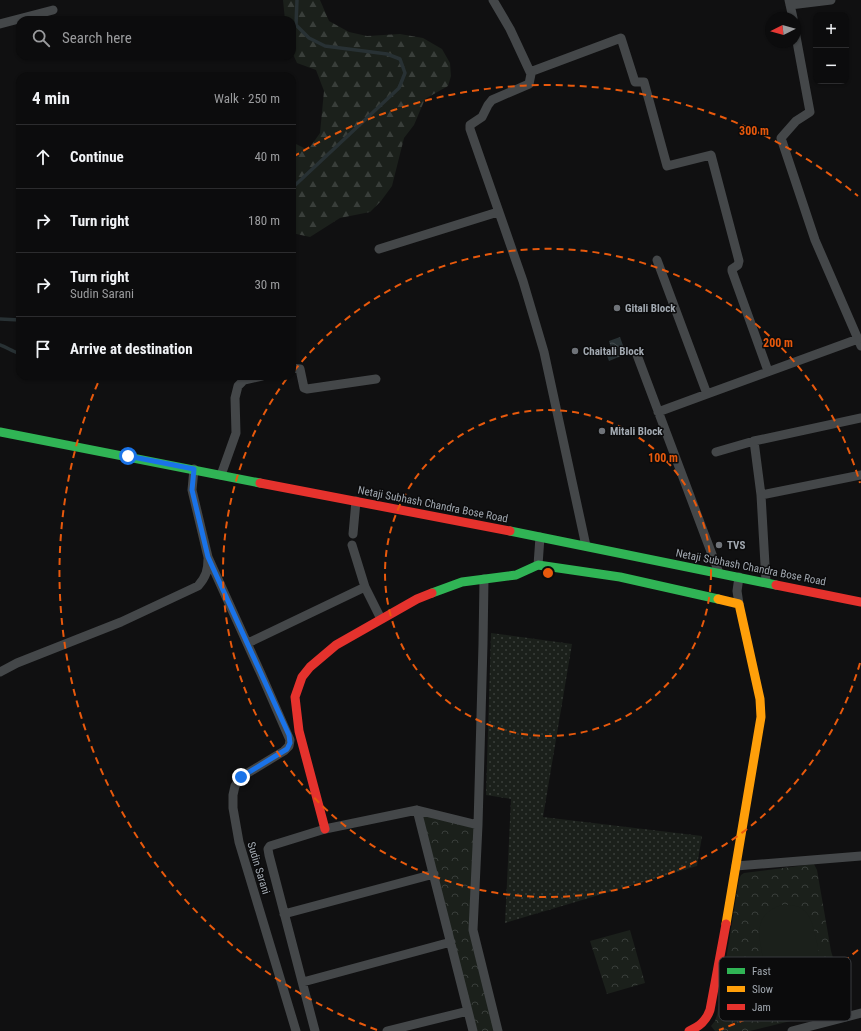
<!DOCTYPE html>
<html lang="en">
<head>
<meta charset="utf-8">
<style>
  :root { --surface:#0c0c0d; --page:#1a1a1b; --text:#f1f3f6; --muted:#9a9b9d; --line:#2c2c2e }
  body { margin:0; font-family:"Roboto Condensed",sans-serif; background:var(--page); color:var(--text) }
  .controls { position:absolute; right:12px; top:12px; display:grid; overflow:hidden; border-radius:8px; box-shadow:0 1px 3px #0004 }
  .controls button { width:36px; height:36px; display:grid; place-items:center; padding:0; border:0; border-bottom:1px solid var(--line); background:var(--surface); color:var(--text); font:20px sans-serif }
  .compass { position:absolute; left:765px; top:12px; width:36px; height:36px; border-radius:50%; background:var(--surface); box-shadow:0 1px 3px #0004; rotate:264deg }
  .stop { position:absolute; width:12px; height:12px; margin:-9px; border:3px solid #1a73e8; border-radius:50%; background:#fff }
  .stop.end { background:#1a73e8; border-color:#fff; box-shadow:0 1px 4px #0008 }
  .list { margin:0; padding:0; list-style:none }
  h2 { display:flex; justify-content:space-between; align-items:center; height:52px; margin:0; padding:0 16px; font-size:17px }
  h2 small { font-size:13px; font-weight:400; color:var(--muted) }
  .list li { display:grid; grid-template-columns:26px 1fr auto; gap:12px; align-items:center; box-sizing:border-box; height:64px; padding:0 16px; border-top:1px solid var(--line) }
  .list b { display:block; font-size:15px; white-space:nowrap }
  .list p { margin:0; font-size:13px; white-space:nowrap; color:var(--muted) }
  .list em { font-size:13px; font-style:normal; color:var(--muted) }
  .icon { flex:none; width:22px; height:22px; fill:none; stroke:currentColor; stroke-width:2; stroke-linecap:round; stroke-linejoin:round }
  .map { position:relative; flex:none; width:861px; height:1031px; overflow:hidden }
  .search { position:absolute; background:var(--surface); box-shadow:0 1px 3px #0004; left:16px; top:16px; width:280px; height:44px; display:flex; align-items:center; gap:10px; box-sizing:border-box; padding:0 14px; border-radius:12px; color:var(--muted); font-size:15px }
  .panel { position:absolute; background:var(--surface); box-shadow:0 1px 3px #0004; left:16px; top:72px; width:280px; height:308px; border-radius:12px }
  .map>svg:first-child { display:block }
  .grass { fill:url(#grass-dots) }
  .forest { fill:url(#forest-firs) }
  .park { fill:url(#park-crowns) }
  .garden { fill:#1b201b }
  .water { fill:url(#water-waves) }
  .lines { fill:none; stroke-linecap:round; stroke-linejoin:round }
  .stream { stroke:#283134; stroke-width:3.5 }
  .street { stroke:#444749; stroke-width:9 }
  .fast { stroke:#30b455; stroke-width:9 }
  .slow { stroke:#ff9f0a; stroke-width:9 }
  .jam { stroke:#e5322d; stroke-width:9 }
  .route { stroke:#1a73e8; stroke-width:5 }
  .ring { fill:none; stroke:#e8590c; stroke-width:2; stroke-dasharray:7 5 }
  .poi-dot { fill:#6f7379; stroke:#0b0b0c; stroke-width:1.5 }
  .labels { text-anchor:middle; stroke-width:3; stroke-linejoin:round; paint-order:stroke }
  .poi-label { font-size:11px; font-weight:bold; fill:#a2a9b1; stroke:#0b0b0c; text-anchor:start }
  .street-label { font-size:11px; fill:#a2a9b1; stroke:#0b0b0c }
  .key { fill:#0b0b0c; stroke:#383a3e; stroke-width:1 }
  .key-label { font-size:11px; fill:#a2a9b1 }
  .centre { fill:#e8590c; stroke:#0b0b0c; stroke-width:2 }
  .ring-label { font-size:12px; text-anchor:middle; font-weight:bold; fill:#e8590c; stroke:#0b0b0c; stroke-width:3; stroke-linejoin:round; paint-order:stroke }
</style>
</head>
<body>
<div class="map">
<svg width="861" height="1031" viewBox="0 0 861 1031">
  <defs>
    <pattern id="grass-dots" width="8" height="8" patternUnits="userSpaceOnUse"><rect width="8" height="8" fill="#1b201b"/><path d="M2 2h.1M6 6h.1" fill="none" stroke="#393e3a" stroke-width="1.8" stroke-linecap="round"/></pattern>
    <pattern id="forest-firs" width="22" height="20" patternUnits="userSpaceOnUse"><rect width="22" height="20" fill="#1b201b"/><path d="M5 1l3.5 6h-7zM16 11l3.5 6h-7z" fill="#393e3a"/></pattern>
    <pattern id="park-crowns" width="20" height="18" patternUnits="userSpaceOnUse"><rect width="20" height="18" fill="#1b201b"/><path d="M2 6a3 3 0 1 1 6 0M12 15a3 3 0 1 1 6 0" fill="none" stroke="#393e3a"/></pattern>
    <pattern id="water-waves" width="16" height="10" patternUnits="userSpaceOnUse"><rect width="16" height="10" fill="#283134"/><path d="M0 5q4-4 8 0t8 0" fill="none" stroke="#444c4f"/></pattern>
  </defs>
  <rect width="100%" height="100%" fill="#101011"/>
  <path class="grass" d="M 491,633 L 572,644 L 543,817 L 702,836 L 697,866 L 505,923 L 511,799 L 486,795 Z"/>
  <path class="forest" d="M 283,0 L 320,0 L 329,21 L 349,32 L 367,36 L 400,34 L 423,38 L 442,49 L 450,63 L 451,76 L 448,86 L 425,99 L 414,125 L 404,138 L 392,186 L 381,201 L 370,212 L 340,218 L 310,237 L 292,233 L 292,142 L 308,150 L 320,133 L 324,91 L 316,70 L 297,63 L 292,52 L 292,20 L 285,20 Z"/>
  <path class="park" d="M 417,810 L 478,825 L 473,930 L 498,1031 L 473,1031 Z
    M 814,864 L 817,870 L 831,951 L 848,1007 L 750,1031 L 715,1031 L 711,1026 L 715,1021 L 717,1015 L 739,879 L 741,875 L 744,873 Z
    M 630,930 L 645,983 L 607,994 L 590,941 Z"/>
  <path class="garden" d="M 781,905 C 804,903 811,914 815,935 C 816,940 818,945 818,950 C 818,963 808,973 796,976 C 783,979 767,972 763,959 C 762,955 762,951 761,947 C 757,927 759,913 781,905 Z"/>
  <path class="water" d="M 620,337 L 626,354 L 609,361 L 606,353 L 612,351 L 609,341 Z"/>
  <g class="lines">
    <path class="stream" d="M 292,188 L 399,88 L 405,73 L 400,59 L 387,54 L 325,46 L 309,38 L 296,25 L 297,0
      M 0,319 L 20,320
      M 0,345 C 6,347 12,351 18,353 L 20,351"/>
    <path class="street" d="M 493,0 L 510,29 L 531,74 L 529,84 L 492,100 L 488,105 L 482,117 L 470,125 L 470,129 L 523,281 L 544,352 L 586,546
      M 789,0 L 793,18
      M 790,5 L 831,0
      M 0,24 L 53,10
      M 795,31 L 810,112 L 796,121 L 781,138 L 815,240 L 861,346
      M 530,72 L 621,38 L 635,82 L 644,82 L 667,166 L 711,155 L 739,261 L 738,265 L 732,269 L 732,271 L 768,371
      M 379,249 L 498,212
      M 657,260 L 707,394 L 858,339
      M 637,355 L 719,573
      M 292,368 L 300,369 L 304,388 L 307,389 L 376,379
      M 658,412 L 707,394
      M 716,452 L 754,441
      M 194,469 L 192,490 L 208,557 L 262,676 L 290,740 L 289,746 L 284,751 L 241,777 L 235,786 L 233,795 L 233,808 L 239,842 L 296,1031
      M 221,475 L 236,433 L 235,398 L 238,386 L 244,380 L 262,376
      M 761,495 L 861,475
      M 353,534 L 356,501
      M 352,545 L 365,587 L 381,619
      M 538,565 L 540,537
      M 484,579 L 483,644 L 478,825 L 473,930 L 498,1031
      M 766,582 L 761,495 L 754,441 L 861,418
      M 739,604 L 737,591 L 739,577
      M 248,643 L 365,587
      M 0,672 L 17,663 L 121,622 L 198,586 C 206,577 208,570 208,559
      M 417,810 L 473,1031
      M 736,866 L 861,856
      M 284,914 L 434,874
      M 303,982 L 451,942
      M 315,1031 L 269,855 L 268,849 L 270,846 L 325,829 L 417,810 L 478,825
      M 387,1031 L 468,1011
      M 792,1031 L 861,1013"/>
    <path class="fast" d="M 0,432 L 260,483
      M 510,531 L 776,585
      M 432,593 L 462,582 L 516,575 L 538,565 L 620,577 L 718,599"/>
    <path class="slow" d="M 718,599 L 739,604 L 760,699 L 761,717 L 726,924"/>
    <path class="jam" d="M 260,483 L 510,531
      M 776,585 L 861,602
      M 325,829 L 299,731 L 295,697 L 302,677 L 310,667 L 336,645 L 417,599 L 432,593
      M 689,1031 C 700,1026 706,1021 710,1010 L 726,924"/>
  </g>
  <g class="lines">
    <path class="route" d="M 128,456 L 194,469 L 192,490 L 208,557 L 289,735 L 290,743 L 287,749 L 241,777"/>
  </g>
  <g class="ring">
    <circle cx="548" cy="573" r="163"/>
    <path d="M860 663A325 325 0 1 1 288 377M294 371A325 325 0 0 1 860 483"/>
    <path d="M858 950A488 488 0 0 1 719 1030M377 1030A488 488 0 0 1 100 378M293 157A488 488 0 0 1 858 196"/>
  </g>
  <g class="poi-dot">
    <circle cx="617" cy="308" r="4"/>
    <circle cx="575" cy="351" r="4"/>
    <circle cx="602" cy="431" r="4"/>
    <circle cx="719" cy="545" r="4"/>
  </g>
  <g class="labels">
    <g class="poi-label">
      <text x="625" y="312">Gitali Block</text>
      <text x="583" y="355">Chaitali Block</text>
      <text x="610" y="435">Mitali Block</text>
      <text x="727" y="549">TVS</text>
    </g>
    <g class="street-label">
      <text transform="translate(433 504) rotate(11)" y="4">Netaji Subhash Chandra Bose Road</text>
      <text transform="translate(751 567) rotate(11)" y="4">Netaji Subhash Chandra Bose Road</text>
      <text transform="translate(259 868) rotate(73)" y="4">Sudin Sarani</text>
    </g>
  </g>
  <rect x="719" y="957" width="132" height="64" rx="6" class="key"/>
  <rect x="727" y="968" width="18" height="6" fill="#30b455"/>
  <rect x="727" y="986" width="18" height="6" fill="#ff9f0a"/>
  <rect x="727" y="1004" width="18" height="6" fill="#e5322d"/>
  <g class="key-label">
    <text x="752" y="975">Fast</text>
    <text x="752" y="993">Slow</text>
    <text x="752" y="1011">Jam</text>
  </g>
  <circle cx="548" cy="573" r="6" class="centre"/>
  <g class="ring-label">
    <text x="754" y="135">300 m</text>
    <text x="778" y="347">200 m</text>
    <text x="663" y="462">100 m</text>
  </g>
</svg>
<div class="controls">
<button>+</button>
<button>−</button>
</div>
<svg class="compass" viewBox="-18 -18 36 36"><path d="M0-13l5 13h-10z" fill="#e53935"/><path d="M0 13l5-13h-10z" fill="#9a9b9d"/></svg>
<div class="stop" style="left:128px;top:456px"></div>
<div class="stop end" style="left:241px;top:777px"></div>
<div class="search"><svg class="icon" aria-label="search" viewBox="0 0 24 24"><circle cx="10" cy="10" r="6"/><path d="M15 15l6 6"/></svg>Search here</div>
<section class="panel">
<h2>4 min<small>Walk · 250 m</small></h2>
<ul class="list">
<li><svg class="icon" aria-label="ahead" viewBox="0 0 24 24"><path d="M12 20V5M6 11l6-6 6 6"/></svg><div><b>Continue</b></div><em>40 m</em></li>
<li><svg class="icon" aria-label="right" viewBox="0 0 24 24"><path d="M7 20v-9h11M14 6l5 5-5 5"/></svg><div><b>Turn right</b></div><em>180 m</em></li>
<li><svg class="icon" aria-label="right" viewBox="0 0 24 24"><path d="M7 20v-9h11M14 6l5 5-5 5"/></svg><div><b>Turn right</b><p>Sudin Sarani</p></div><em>30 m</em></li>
<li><svg class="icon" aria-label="arrive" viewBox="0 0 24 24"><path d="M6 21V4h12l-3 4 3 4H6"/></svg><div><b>Arrive at destination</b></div></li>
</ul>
</section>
</div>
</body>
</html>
